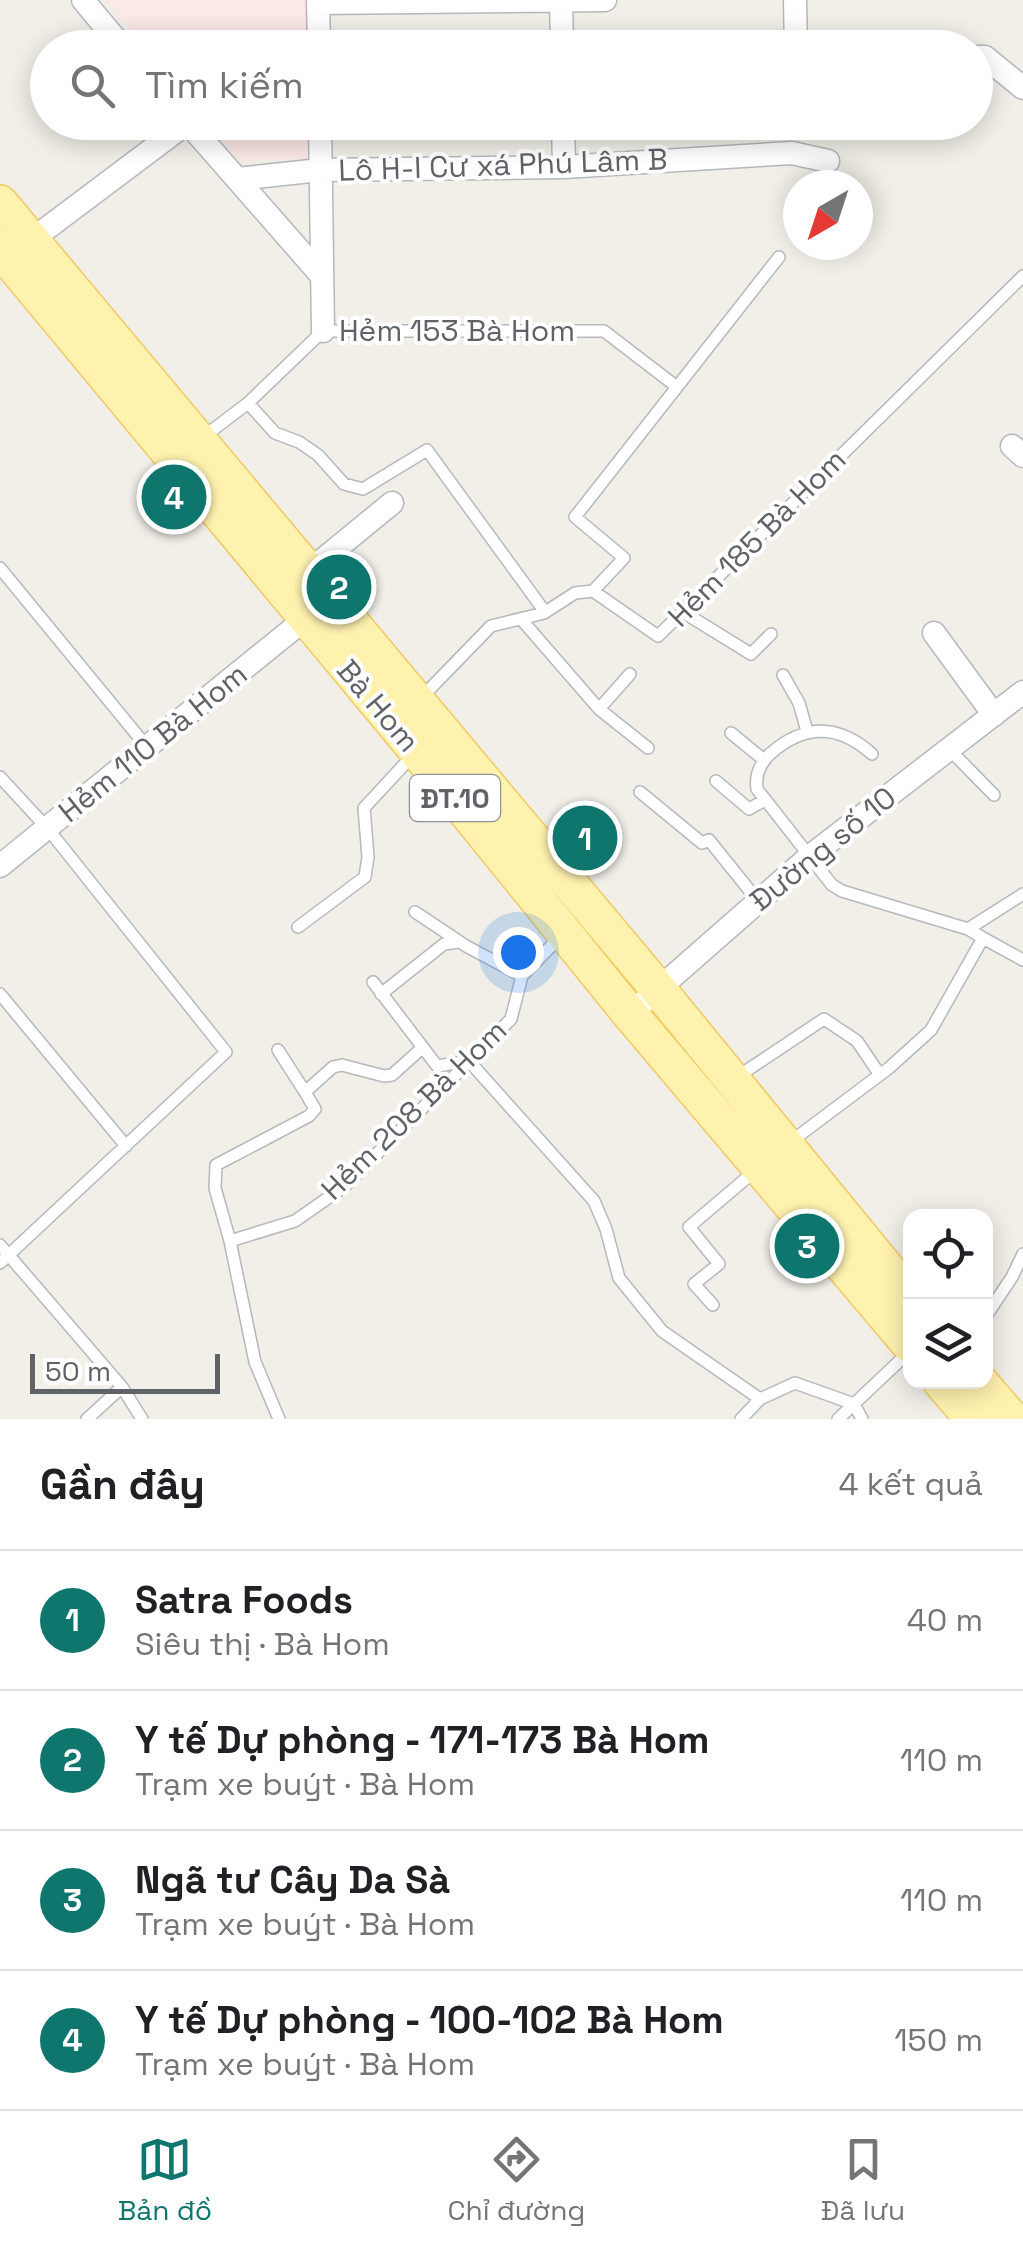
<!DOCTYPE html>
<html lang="vi">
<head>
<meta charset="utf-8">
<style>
  :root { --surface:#fff; --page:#f2f2f2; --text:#202124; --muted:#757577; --line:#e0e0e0; --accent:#0f766e }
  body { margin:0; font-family:"Space Grotesk",sans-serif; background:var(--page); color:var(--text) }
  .controls { position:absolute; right:30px; bottom:30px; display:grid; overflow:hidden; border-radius:20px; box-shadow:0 5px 25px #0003 }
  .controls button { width:90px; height:90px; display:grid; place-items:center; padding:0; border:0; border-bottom:2px solid var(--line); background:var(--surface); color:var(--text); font:50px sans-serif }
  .compass { position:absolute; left:783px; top:170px; width:90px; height:90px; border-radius:50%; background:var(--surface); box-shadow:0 5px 25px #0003; rotate:219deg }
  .scale { position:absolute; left:30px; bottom:25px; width:190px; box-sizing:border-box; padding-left:10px; border:5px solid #5f6368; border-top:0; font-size:28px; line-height:35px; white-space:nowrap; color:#5f6368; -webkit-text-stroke:8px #fff; paint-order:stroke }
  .you { position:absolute; left:518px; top:952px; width:35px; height:35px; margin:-25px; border:8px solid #fff; border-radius:50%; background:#1a73e8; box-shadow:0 0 0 15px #1a73e833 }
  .badge { display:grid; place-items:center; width:65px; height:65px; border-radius:50%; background:var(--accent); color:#fff; font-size:32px; font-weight:700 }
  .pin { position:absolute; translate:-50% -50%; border:5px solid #fff; box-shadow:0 2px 10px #0006 }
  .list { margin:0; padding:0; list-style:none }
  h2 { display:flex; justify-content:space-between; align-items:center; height:130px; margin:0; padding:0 40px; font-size:42px }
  h2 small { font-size:32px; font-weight:400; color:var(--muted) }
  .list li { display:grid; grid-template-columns:65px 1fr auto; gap:30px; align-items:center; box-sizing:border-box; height:140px; padding:0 40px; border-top:2px solid var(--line) }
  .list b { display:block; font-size:38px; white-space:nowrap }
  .list p { margin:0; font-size:32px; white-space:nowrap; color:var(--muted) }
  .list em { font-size:32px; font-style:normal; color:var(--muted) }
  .icon { flex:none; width:55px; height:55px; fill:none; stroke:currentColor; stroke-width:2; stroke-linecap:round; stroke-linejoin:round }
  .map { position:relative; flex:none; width:1023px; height:1419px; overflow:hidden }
  .search { position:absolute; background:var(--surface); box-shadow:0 5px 25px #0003; left:30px; right:30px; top:30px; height:110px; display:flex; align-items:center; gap:25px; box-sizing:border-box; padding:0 35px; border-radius:55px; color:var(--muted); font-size:38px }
  .sheet { height:690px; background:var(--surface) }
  nav { display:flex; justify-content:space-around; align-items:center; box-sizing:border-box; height:140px; border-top:2px solid var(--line); background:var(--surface); font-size:28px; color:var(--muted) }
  nav a { display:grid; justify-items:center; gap:5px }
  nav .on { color:var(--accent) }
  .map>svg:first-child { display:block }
  .medical { fill:#fce8e6 }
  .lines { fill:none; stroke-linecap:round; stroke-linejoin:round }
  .lane-casing { stroke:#b5b8bc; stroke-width:14 }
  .street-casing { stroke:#b5b8bc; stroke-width:25 }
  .primary-casing { stroke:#f2c960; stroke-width:38 }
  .lane { stroke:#fff; stroke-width:11 }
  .street { stroke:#fff; stroke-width:22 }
  .primary { stroke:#fff2af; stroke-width:35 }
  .labels { text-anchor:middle; stroke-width:8; stroke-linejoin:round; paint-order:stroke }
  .shield { fill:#fff; stroke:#8f9295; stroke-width:2.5 }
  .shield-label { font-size:28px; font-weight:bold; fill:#5f6368 }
  .street-label { font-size:30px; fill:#5f6368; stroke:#fff }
</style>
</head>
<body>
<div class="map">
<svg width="1023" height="1419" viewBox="0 0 1023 1419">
  <rect width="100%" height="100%" fill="#f1efe8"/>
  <path class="medical" d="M 106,0 L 306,0 L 307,47 L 146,47 Z
    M 208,123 L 309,123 L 310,159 L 240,161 Z"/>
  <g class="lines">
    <g class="lane-casing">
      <path id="lane" d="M 243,48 L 246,38
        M 248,403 L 275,433 L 299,442 L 318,455 L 344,484 L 363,489 L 427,450 L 545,612
        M 202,438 L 248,403 L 323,331 L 604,331 L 677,387
        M 0,568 L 147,747
        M 593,591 L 624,558 L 575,517 L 779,257
        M 683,612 L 751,654 L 771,634
        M 521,619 L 599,709 L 648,748
        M 783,675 L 799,703 L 807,731
        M 422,697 L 491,626 L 544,613 L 575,593 L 593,591 L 658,636 L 1023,276
        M 599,709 L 630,674
        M 731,733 L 764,760
        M 949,749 L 994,795
        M 872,754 C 838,724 805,724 771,753 C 760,763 755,775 757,789 L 832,885 L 842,891 L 968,929
        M 0,777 L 48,829 L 226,1052 L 0,1263
        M 716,781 L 749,809 L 765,800
        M 640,792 L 702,843 L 709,840 L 758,901
        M 415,912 L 466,946 L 522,976
        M 298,927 L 365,877 L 368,857 L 364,808 L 414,754
        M 983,938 L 1023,960
        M 373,982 L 437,1066 L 469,1061 L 594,1201 L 606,1229 L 619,1278 L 662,1331 L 760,1399
        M 0,994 L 126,1146
        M 381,994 L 444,944 L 459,942
        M 278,1050 L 305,1092 L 333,1067 L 342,1065 L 384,1076 L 392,1075 L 422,1048
        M 737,1077 L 824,1019 L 857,1041 L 880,1075
        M 789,1143 L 889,1068 L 931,1030 L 983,938 L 968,929 L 1023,894
        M 230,1241 L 215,1188 L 216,1165 L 309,1116 L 315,1109 L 305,1092
        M 0,1245 L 122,1387 L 142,1419
        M 713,1305 L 694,1284 L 719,1264 L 689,1227 L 756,1170
        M 986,1316 L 1012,1277 L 1023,1254
        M 87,1419 L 122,1387
        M 279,1419 L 255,1362 L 230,1241 L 295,1221 L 345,1186 L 511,1019 L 522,976 L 561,936
        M 741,1419 L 760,1399 L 795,1383 L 854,1404 L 910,1351
        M 838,1419 L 854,1404 L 862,1419"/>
    </g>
    <g class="street-casing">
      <path id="street" d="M 83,0 L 123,48
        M 318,0 L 319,48
        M 561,0 L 562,48
        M 795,0 L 796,48
        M 318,3 L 605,0
        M 976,57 L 985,57 L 1023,88
        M 187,122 L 321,275
        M 320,122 L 323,331
        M 563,122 L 564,167
        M 237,179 L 320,170 L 564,167 L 792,153 L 828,161
        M 22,247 L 187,123
        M 1012,446 L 1023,456
        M 309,571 L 392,503
        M 934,633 L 994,715
        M 0,866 L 305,619
        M 630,1014 L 809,857 L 1023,692"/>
    </g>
    <g class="primary-casing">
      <path id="primary" d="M 0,203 L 658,989 L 910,1297
        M 0,249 L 417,751 L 630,1014 L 910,1345
        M 941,1382 L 973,1419
        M 980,1382 L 1012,1419"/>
    </g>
    <use href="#lane" class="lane"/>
    <use href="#street" class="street"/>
    <use href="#primary" class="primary"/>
  </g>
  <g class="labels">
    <rect class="shield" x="410" y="775" width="90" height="46" rx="8"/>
    <g class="shield-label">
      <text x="455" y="808">ĐT.10</text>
    </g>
    <g class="street-label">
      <text transform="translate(503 165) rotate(-2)" y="10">Lô H-I Cư xá Phú Lâm B</text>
      <text x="457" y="341">Hẻm 153 Bà Hom</text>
      <text transform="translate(757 538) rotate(-45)" y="10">Hẻm 185 Bà Hom</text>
      <text transform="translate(378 706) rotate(50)" y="10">Bà Hom</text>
      <text transform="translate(153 743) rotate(-39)" y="10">Hẻm 110 Bà Hom</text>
      <text transform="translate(823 849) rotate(-39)" y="10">Đường số 10</text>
      <text transform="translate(414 1110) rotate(-44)" y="10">Hẻm 208 Bà Hom</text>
    </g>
  </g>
</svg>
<div class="controls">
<button><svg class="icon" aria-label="locate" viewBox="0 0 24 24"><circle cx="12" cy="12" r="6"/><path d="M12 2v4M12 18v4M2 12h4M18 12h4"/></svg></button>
<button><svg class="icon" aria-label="layers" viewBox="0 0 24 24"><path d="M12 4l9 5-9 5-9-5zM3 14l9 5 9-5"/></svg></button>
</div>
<svg class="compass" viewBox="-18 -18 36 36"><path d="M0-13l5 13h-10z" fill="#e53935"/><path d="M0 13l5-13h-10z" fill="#757577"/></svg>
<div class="scale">50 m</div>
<div class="you"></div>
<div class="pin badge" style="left:585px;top:838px">1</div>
<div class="pin badge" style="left:339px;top:587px">2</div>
<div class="pin badge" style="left:807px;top:1246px">3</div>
<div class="pin badge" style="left:174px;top:497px">4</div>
<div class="search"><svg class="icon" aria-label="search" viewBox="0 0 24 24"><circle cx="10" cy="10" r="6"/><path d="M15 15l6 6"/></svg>Tìm kiếm</div>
</div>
<section class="sheet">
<h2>Gần đây<small>4 kết quả</small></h2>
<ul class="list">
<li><span class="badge">1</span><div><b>Satra Foods</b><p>Siêu thị · Bà Hom</p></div><em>40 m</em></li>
<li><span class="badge">2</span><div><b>Y tế Dự phòng - 171-173 Bà Hom</b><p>Trạm xe buýt · Bà Hom</p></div><em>110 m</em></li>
<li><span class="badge">3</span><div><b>Ngã tư Cây Da Sà</b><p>Trạm xe buýt · Bà Hom</p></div><em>110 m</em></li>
<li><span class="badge">4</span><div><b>Y tế Dự phòng - 100-102 Bà Hom</b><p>Trạm xe buýt · Bà Hom</p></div><em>150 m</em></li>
</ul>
</section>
<nav>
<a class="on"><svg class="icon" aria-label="map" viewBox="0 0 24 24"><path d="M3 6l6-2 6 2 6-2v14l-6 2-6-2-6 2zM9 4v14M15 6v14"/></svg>Bản đồ</a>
<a><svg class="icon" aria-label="directions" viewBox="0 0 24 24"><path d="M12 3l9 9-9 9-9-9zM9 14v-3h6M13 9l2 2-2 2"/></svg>Chỉ đường</a>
<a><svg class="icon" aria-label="saved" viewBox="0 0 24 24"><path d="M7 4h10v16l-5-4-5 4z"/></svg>Đã lưu</a>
</nav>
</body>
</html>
